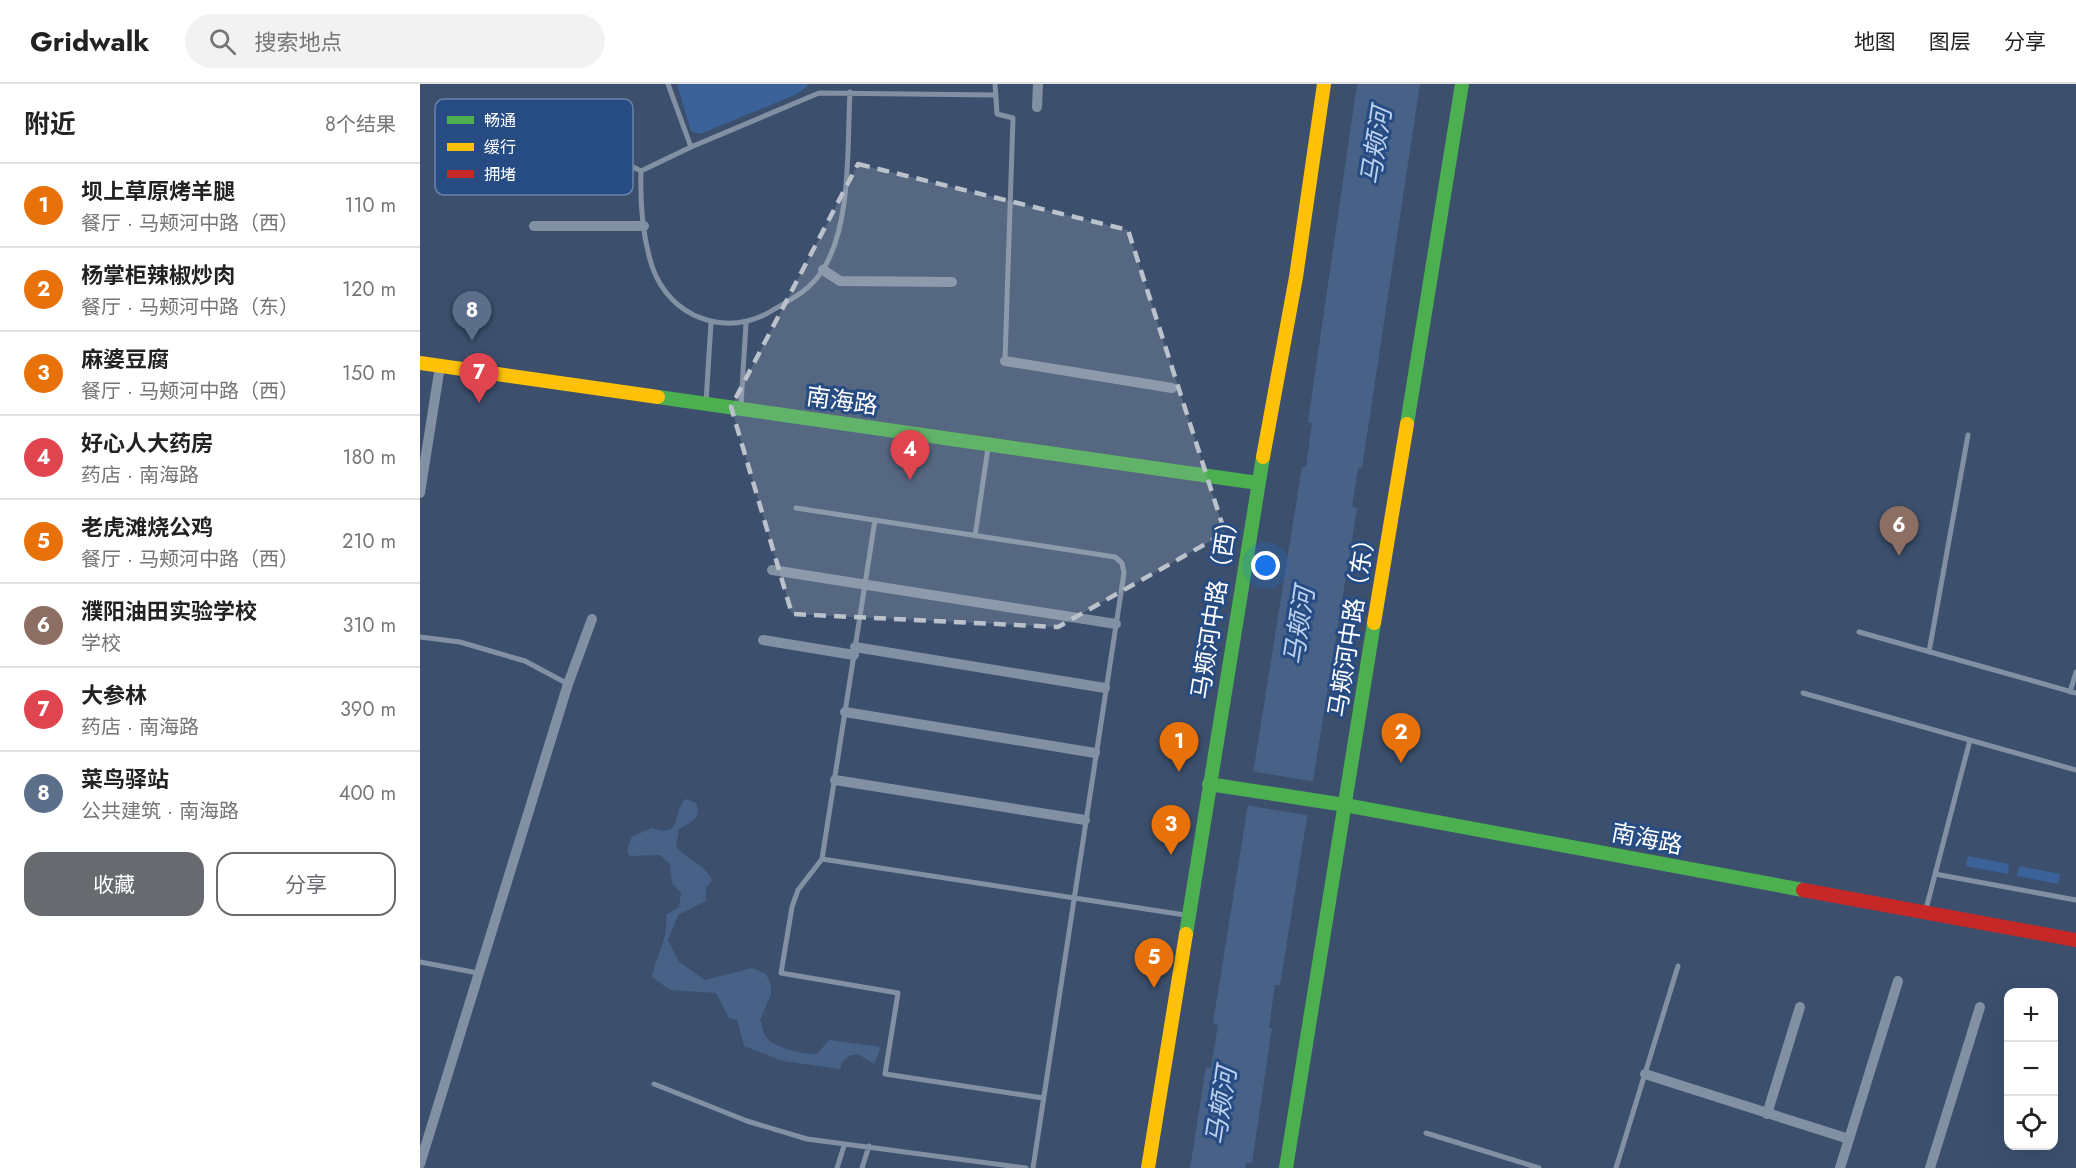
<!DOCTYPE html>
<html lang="zh">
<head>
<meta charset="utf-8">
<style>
  :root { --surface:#fff; --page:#f2f2f2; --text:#222; --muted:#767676; --line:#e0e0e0; --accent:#676a6e }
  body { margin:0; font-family:Jost,"Noto Sans SC",sans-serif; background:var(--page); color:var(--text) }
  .controls { position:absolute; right:18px; bottom:18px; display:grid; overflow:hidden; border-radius:12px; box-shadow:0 6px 24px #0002 }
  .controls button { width:54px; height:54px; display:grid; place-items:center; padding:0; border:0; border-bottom:2px solid var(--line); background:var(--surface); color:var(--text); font:30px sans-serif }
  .you { position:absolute; left:846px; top:482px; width:21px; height:21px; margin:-15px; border:4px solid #fff; border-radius:50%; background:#1a73e8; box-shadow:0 0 0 9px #1a73e833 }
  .badge { display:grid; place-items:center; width:39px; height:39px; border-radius:50%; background:var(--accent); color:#fff; font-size:20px; font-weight:700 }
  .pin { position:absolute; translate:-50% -50px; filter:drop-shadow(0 2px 3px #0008) }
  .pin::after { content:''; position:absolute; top:32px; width:21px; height:18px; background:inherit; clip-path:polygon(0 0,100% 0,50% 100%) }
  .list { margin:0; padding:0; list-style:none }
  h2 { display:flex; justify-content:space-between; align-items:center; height:78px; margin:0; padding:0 24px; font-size:26px }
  h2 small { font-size:20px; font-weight:400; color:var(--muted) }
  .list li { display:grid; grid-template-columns:39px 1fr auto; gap:18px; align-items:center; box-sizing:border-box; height:84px; padding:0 24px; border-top:2px solid var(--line) }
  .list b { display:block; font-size:22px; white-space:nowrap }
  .list p { margin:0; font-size:20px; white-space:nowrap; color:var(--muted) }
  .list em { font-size:20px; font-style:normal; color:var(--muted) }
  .actions { display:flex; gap:12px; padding:18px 24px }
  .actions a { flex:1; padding:14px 0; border:2px solid var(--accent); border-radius:18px; text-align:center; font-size:21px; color:var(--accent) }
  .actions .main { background:var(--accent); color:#fff }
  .icon { flex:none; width:33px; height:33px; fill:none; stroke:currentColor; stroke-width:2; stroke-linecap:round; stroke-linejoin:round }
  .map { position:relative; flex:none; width:1656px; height:1084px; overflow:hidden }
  header { display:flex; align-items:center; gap:36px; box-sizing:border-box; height:84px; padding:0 30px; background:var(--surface); border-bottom:2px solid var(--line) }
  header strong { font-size:28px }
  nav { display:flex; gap:33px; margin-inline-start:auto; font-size:21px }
  .search { width:420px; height:54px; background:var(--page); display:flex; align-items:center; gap:15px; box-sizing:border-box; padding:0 21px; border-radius:33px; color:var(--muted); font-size:22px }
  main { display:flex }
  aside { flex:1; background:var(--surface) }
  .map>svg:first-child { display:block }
  .green { fill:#3b6299 }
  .water { fill:#476187 }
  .pier { fill:#3c506e }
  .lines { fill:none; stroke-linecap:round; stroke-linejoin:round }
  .lane { stroke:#8290a4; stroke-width:5 }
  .street { stroke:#8290a4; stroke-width:10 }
  .fast { stroke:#4caf50; stroke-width:14 }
  .slow { stroke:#ffc107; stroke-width:14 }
  .jam { stroke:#c62828; stroke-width:14 }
  .marked { fill:#bbc2cc; fill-opacity:0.2; stroke:#bbc2cc; stroke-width:4.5; stroke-dasharray:12 8; stroke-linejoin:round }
  .labels { text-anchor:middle; stroke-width:6; stroke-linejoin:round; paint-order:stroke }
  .street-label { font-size:24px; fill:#fff; stroke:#274c83 }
  .water-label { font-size:26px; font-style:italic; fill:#bbd1ee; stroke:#274c83 }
  .key { fill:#274c83; stroke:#6882a8; stroke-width:1.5 }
  .key-label { font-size:16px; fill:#fff }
</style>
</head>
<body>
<header>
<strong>Gridwalk</strong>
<div class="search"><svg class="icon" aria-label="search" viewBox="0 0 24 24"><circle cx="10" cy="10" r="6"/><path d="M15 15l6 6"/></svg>搜索地点</div>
<nav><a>地图</a><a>图层</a><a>分享</a></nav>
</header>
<main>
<aside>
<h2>附近<small>8个结果</small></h2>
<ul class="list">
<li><span class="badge" style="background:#e8710a">1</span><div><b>坝上草原烤羊腿</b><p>餐厅 · 马颊河中路（西）</p></div><em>110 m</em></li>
<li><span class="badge" style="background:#e8710a">2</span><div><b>杨掌柜辣椒炒肉</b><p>餐厅 · 马颊河中路（东）</p></div><em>120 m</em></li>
<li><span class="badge" style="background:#e8710a">3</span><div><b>麻婆豆腐</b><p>餐厅 · 马颊河中路（西）</p></div><em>150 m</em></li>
<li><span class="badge" style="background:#e0444e">4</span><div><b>好心人大药房</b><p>药店 · 南海路</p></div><em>180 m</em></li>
<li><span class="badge" style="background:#e8710a">5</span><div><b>老虎滩烧公鸡</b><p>餐厅 · 马颊河中路（西）</p></div><em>210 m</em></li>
<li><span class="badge" style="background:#8d6e63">6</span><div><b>濮阳油田实验学校</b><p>学校</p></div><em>310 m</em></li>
<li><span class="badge" style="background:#e0444e">7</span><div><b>大参林</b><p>药店 · 南海路</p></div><em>390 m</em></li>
<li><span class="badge" style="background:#5c6f8a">8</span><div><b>菜鸟驿站</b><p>公共建筑 · 南海路</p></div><em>400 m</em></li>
</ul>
<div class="actions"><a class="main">收藏</a><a>分享</a></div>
</aside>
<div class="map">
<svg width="1656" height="1084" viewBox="0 0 1656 1084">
  <rect width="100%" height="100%" fill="#3c506e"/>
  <path class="green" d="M 257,0 L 390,0 L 377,10 L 280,50 L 271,47 Z
    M 1548,772 L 1589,780 L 1588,790 L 1546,782 Z
    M 1599,782 L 1640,790 L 1638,800 L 1597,792 Z"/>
  <path class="water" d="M 937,0 L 1000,0 L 942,384 L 938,384 L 932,423 L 937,424 L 860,901 L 855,901 L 849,944 L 852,944 L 832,1079 L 826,1079 L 825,1084 L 770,1084 L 786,983 L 791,984 L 798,941 L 793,939 L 882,383 L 886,383 L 892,339 L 888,338 Z
    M 266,715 L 276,719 C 283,734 270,739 259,745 L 256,763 C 268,776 285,780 292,796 L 286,804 L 286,817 L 258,831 L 248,856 L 259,878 L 285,896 L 332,884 L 346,890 L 351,901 L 351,910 L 340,936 C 342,941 343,950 347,954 C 356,964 384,971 397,970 L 409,956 L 461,963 L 454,980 L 438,970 L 429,972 L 422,978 L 420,985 L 363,977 L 324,962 L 317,936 L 309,934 L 296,909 L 250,906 L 232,893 C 236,871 249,854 246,831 L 259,823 L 261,809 L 252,799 L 250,780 L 240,771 L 210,772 L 207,767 L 211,753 L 232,744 C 264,756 251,727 266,715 Z"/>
  <path class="pier" d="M 830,687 L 897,698 L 891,732 L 825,721 Z"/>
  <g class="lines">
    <path class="lane" d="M 248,0 L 271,63
      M 575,0 L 577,30 L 593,34 L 585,276
      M 147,81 L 211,82 L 221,87 L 271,63 L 399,9 L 575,11
      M 221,87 C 220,119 222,151 232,182 C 249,234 308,255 353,226 C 372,215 390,206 402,187 C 432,142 427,61 430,8
      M 286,318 L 291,239
      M 321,321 L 326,239
      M 376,424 L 695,473 L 702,479 L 704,489 L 613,1084
      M 455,436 L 402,775 L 378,806 L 372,823 L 361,889 L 478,909 L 465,990 L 623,1014
      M 555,452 L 568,364
      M 1439,548 L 1656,609
      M 0,553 L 40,558 L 105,577 L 148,600
      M 1509,568 L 1548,351
      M 1650,608 L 1656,588
      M 1383,609 L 1656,686
      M 402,775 L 765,831
      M 1515,790 L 1656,816
      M 1506,825 L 1550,656
      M 0,878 L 58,889
      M 234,1000 L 327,1037 L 387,1055 L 606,1084
      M 1006,1049 L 1119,1084
      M 417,1084 L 424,1062
      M 442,1084 L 449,1062
      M 1196,1084 L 1258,882"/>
    <path class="street" d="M 617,23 L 618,0
      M 114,142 L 224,142
      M 403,186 L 420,197 L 532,198
      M 585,277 L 752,304
      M 0,409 L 20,282
      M 352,486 L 696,540
      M 343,556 L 434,571
      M 435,563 L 685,604
      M 425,628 L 675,669
      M 415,696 L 665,736
      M 1225,990 L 1429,1055
      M 1347,1030 L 1380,923
      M 0,1080 L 148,600 L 172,535
      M 1420,1084 L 1478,897
      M 1510,1084 L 1560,923"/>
    <path class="fast" d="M 238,313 L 838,399
      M 987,340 L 1042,0
      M 789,700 L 925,721 L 1383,806
      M 766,850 L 843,373
      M 866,1084 L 954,539"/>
    <path class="slow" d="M 0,279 L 238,313
      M 843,373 L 876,193 L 904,0
      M 954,539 L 987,340
      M 728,1084 L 766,850"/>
    <path class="jam" d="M 1383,806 L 1656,856"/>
  </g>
  <path class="marked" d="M 438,80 L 708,146 L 805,449 L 638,543 L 372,530 L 311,323 Z"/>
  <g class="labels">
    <g class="street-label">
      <text transform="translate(422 317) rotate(8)" y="8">南海路</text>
      <text transform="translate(795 520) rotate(-81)" y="8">马颊河中路（西）</text>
      <text transform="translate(932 538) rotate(-81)" y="8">马颊河中路（东）</text>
      <text transform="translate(1227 755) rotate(11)" y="8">南海路</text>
    </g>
    <g class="water-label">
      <text transform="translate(956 62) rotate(-81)" y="9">马颊河</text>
      <text transform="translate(879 542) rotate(-81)" y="9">马颊河</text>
      <text transform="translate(801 1022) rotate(-81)" y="9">马颊河</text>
    </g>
  </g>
  <rect x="15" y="15" width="198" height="96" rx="9" class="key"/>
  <rect x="27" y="32" width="27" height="8" fill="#4caf50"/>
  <rect x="27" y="59" width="27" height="8" fill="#ffc107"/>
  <rect x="27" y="86" width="27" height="8" fill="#c62828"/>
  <g class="key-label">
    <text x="64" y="42">畅通</text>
    <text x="64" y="69">缓行</text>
    <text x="64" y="96">拥堵</text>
  </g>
</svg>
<div class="controls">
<button>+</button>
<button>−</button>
<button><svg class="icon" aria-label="locate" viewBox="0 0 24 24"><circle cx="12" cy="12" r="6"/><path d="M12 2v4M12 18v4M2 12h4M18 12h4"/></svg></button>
</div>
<div class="you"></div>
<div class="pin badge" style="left:759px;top:688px;background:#e8710a">1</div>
<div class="pin badge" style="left:981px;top:679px;background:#e8710a">2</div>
<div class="pin badge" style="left:751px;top:771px;background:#e8710a">3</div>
<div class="pin badge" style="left:490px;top:396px;background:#e0444e">4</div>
<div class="pin badge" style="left:734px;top:904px;background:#e8710a">5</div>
<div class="pin badge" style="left:1479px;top:472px;background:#8d6e63">6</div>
<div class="pin badge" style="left:59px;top:319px;background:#e0444e">7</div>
<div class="pin badge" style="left:52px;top:257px;background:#5c6f8a">8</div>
</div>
</main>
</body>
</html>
